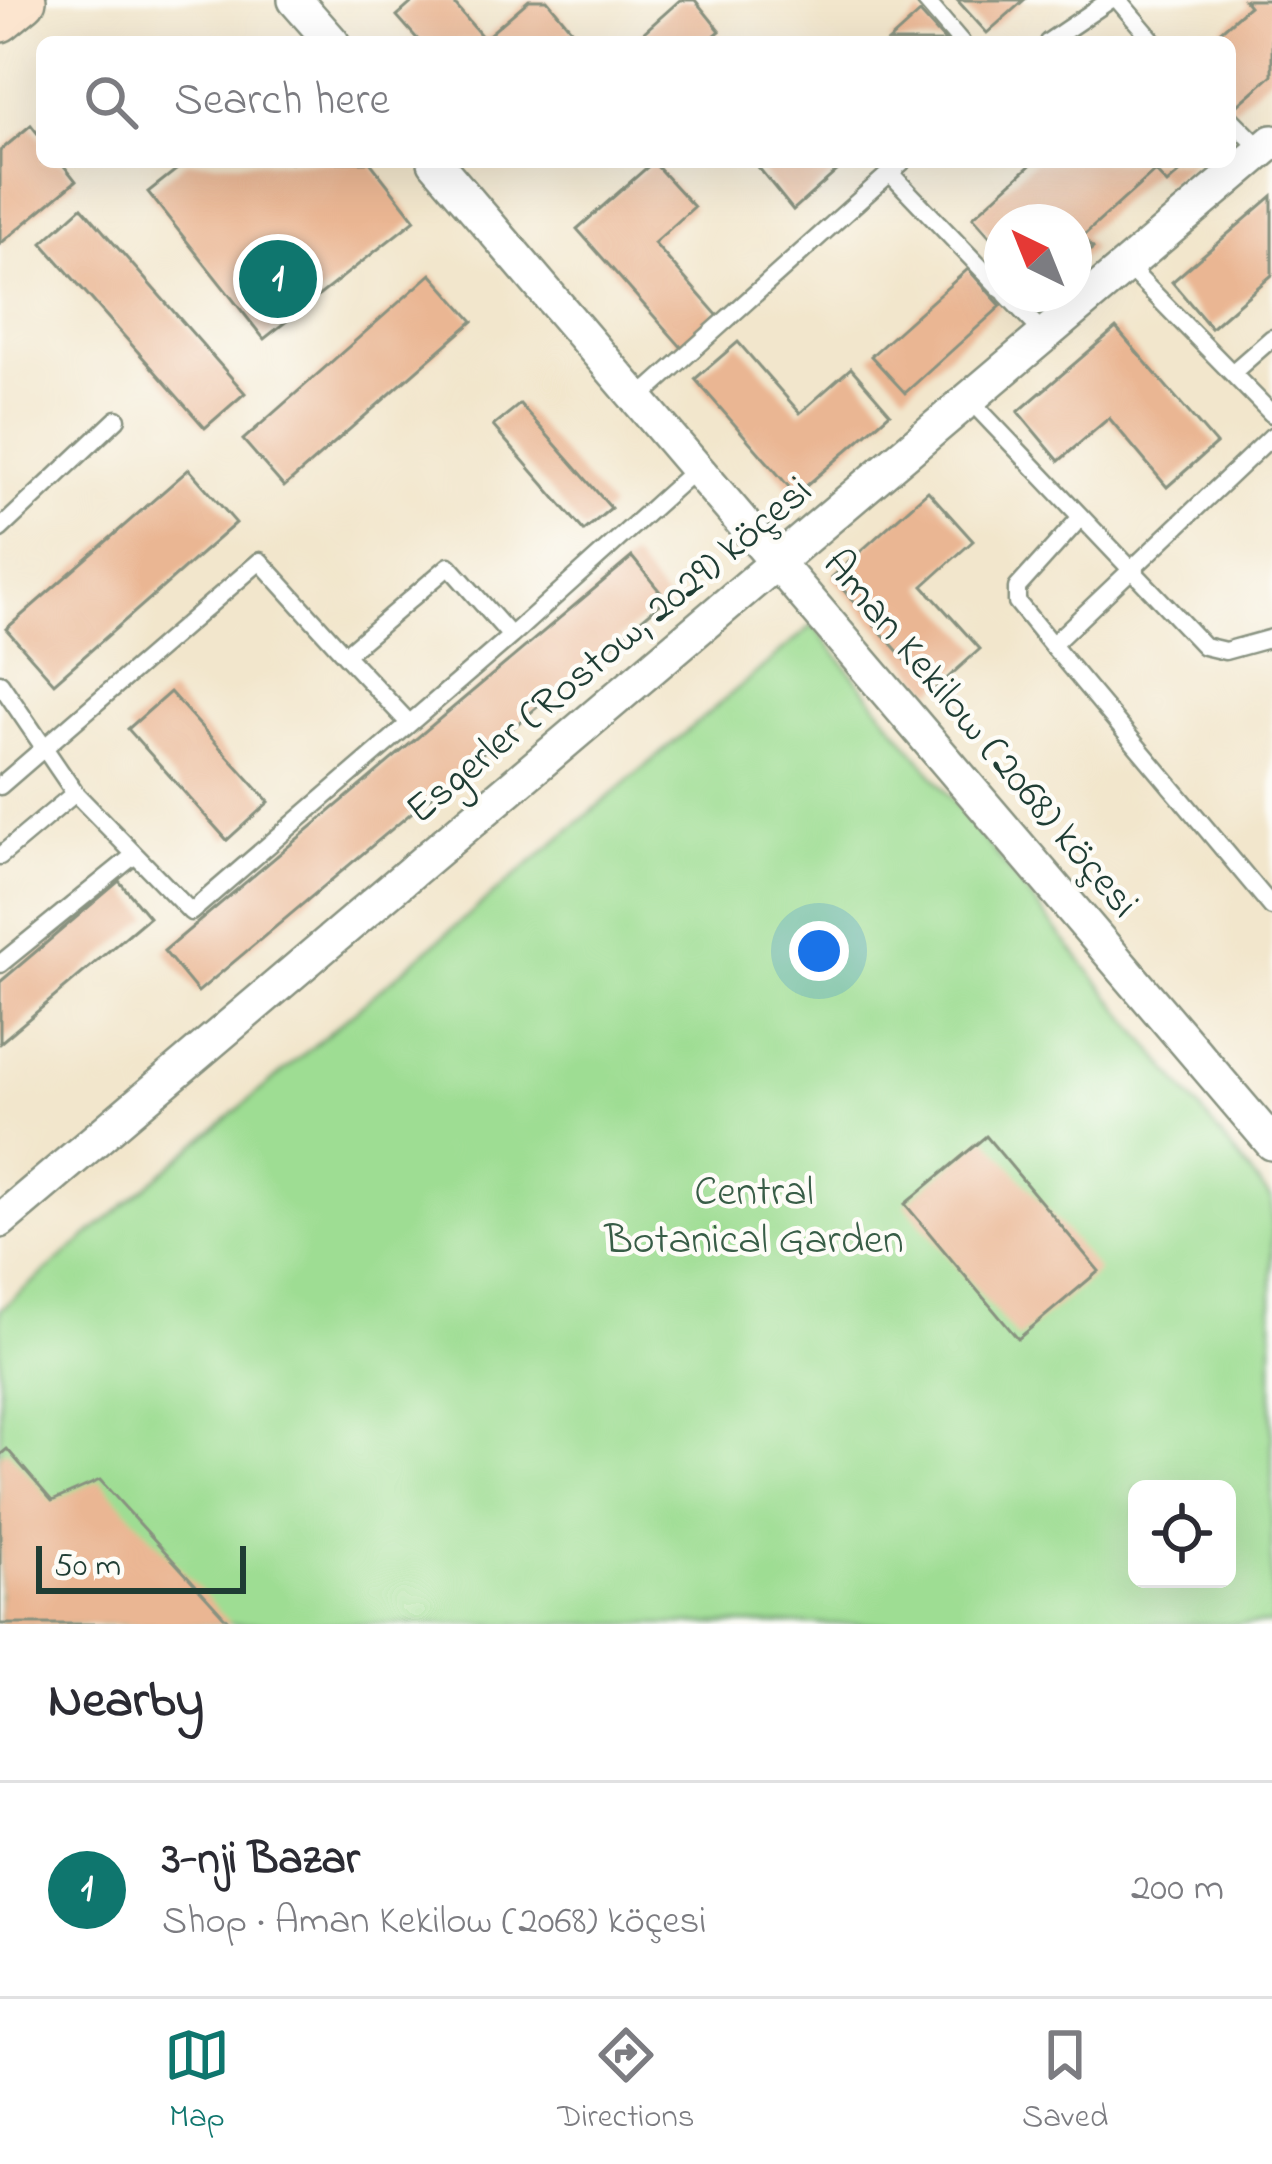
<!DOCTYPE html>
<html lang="en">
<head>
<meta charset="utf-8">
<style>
  :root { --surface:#fff; --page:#f7f7f7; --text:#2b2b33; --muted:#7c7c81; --line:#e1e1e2; --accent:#0f766e }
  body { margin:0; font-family:"Indie Flower",sans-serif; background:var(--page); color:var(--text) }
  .controls { position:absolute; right:36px; bottom:36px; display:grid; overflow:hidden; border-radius:18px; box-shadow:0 12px 48px #0002 }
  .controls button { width:108px; height:108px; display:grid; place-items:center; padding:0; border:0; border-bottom:3px solid var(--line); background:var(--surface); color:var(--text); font:60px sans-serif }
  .compass { position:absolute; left:984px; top:204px; width:108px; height:108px; border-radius:50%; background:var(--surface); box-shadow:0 12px 48px #0002; rotate:317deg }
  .scale { position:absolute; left:36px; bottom:30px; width:210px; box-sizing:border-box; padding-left:12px; border:6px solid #1f3d34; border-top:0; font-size:33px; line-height:42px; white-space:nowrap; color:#1f3d34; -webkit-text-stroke:9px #fdfcf7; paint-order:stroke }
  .you { position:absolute; left:819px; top:951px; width:42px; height:42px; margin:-30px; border:9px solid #fff; border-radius:50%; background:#1a73e8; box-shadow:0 0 0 18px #1a73e833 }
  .badge { display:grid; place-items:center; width:78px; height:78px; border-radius:50%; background:var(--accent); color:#fff; font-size:39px; font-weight:700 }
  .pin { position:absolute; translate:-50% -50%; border:6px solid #fff; box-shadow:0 3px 12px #0006 }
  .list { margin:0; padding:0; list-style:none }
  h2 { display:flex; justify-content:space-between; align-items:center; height:156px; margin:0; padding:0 48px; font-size:51px }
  h2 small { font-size:39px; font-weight:400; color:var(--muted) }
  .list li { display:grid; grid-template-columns:78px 1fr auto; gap:36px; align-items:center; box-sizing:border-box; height:216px; padding:0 48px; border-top:3px solid var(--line) }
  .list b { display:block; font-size:45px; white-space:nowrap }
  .list p { margin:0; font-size:39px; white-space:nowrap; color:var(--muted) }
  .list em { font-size:39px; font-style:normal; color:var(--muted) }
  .icon { flex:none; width:66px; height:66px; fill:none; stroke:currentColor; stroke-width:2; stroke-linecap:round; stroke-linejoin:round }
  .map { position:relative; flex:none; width:1272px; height:1624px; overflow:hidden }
  .search { position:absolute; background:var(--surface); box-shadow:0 12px 48px #0002; left:36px; right:36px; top:36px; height:132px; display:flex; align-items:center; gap:30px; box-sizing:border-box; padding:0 42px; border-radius:18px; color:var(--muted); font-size:45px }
  .sheet { height:372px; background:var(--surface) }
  nav { display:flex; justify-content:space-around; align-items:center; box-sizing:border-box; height:168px; border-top:3px solid var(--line); background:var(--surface); font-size:33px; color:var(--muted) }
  nav a { display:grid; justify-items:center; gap:6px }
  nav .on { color:var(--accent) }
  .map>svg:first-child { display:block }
  .green { fill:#9edd93; stroke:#5e8d64; stroke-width:3; fill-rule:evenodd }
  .building { fill:#eab693 }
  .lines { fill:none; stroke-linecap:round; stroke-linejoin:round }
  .lane-casing { stroke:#889280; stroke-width:21 }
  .street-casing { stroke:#889280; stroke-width:38 }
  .secondary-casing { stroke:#889280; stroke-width:50 }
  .path { stroke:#889280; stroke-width:4.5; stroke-dasharray:3 9; stroke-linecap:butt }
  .lane { stroke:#fff; stroke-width:16 }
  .street { stroke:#fff; stroke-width:33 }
  .secondary { stroke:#fce5cf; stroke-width:45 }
  .labels { text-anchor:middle; stroke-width:9; stroke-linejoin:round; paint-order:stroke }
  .street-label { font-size:42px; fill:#1f3d34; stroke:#fdfcf7 }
  .park-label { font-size:42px; fill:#385d47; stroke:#fdfcf7 }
</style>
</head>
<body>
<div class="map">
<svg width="1272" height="1624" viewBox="0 0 1272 1624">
  <rect width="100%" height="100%" fill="#fdfcf7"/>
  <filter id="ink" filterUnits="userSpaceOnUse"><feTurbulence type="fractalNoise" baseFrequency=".00833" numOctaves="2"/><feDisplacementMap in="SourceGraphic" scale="24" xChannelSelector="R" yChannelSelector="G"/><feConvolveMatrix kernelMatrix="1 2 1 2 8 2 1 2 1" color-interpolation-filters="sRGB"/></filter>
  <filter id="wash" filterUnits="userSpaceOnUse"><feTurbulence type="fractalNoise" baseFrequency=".004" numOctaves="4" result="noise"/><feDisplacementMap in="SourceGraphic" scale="48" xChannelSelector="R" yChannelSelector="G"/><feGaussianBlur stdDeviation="2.7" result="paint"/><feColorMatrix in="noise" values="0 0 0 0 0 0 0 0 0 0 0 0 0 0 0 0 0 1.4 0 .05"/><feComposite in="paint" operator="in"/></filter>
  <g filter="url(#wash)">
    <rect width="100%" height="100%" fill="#f2e6cc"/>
    <path class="green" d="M 813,625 L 1272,1200 L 1272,1624 L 0,1624 L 0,1310 ZM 1137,1489 L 1227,1489 L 1227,1579 L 1137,1579 Z"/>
    <g id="blocks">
      <path class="building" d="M 415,0 L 451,0 L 484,39 L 529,0 L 547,0 L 576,35 L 568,42 L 420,42 L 397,16 Z
        M 680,0 L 695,0 L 720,31 L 707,42 L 633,42 Z
        M 957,0 L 1024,0 L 987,33 Z
        M 1244,0 L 1272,0 L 1272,75 L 1230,112 L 1230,42 L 1208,42 L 1249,6 Z
        M 920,13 L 946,42 L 888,42 Z
        M 31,125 L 42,139 L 42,162 L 61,162 L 76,181 L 0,244 L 0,151 Z
        M 186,162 L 370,162 L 415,220 L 264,339 L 148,192 Z
        M 653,162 L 694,207 L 654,243 L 718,316 L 682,348 L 577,229 Z
        M 754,162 L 847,162 L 793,210 Z
        M 1034,162 L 1192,162 L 1167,184 L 1155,171 L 1083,236 L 1093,248 L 1074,265 L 1074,222 L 1002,222 L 1002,250 L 973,217 Z
        M 1272,196 L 1272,275 L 1211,328 L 1172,282 Z
        M 82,207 L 245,393 L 205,428 L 42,243 Z
        M 968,269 L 1001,306 L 905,393 L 871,356 Z
        M 431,274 L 473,321 L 284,487 L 243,440 Z
        M 1116,328 L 1216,444 L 1167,487 L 1109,418 L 1059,461 L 1018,412 Z
        M 738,342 L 800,413 L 851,368 L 890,413 L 796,495 L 695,379 Z
        M 520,404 L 611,508 L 584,531 L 493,426 Z
        M 189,469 L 236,523 L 54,683 L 6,629 Z
        M 928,491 L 973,541 L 923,586 L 980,649 L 933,691 L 832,577 Z
        M 632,557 L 666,599 L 198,992 L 164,951 Z
        M 170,692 L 269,802 L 227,840 L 128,729 Z
        M 119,881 L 149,917 L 0,1043 L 0,982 Z
        M 986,1136 L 1099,1271 L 1018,1339 L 905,1204 Z
        M 7,1449 L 52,1501 L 100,1480 L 231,1624 L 0,1624 L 0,1455 Z"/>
    </g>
  </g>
  <g filter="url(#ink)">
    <use href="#blocks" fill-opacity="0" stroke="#889280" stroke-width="3"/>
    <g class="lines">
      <g class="lane-casing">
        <path id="lane" d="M 925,0 L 961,42
          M 1118,0 L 1154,42
          M 1048,42 L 1110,0
          M 1230,118 L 1262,150
          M 890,173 L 1002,290
          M 1126,265 L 1272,414
          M 1006,294 L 1044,334
          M 1232,373 L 1272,338
          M 639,398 L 902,162
          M 968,398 L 1204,646 L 1225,651 L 1272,638
          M 1272,436 L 1052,645 L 1272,907
          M 0,529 L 117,419
          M 1052,645 L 1017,602 L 1017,588 L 1081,517
          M 345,655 L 409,723
          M 0,683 L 75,793 L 191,912 L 511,636 L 698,467
          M 0,786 L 260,561 L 345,655 L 449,566 L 511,636
          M 0,856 L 75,793
          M 0,964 L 132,857"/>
      </g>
      <g class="street-casing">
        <path id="street" d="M 295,0 L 332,42
          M 435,162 L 1272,1143
          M 0,1221 L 1272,142"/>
      </g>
      <g class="secondary-casing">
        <path id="secondary" d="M 0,19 L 23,0"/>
      </g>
      <path class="path" d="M 1268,1624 L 1272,1621"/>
      <use href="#lane" class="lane"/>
      <use href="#street" class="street"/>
      <use href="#secondary" class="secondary"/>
    </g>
  </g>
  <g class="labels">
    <g class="street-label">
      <text transform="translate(607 648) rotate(-40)" y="15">Esgerler (Rostow, 2029) köçesi</text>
      <text transform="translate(983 732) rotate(50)" y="15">Aman Kekilow (2068) köçesi</text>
    </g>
    <g class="park-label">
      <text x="754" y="1204">Central<tspan x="754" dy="48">Botanical Garden</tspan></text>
    </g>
  </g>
</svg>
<div class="controls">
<button><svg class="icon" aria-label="locate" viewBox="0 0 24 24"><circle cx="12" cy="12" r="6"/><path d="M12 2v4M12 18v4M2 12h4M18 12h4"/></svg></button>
</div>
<svg class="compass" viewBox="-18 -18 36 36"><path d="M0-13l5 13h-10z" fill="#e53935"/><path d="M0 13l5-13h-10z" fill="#7c7c81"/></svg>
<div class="scale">50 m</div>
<div class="you"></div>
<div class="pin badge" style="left:278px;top:279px">1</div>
<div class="search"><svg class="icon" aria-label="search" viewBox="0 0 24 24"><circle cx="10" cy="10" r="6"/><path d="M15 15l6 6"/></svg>Search here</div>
</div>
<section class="sheet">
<h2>Nearby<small></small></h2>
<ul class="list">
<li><span class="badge">1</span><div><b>3-nji Bazar</b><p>Shop · Aman Kekilow (2068) köçesi</p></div><em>200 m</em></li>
</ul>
</section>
<nav>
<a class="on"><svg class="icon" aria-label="map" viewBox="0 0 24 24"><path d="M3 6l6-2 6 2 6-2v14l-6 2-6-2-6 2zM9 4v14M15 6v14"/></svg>Map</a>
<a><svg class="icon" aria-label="directions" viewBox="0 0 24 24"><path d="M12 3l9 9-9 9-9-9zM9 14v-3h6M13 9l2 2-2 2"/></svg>Directions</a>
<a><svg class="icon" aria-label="saved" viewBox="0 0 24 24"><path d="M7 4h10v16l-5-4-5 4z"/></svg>Saved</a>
</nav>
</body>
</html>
